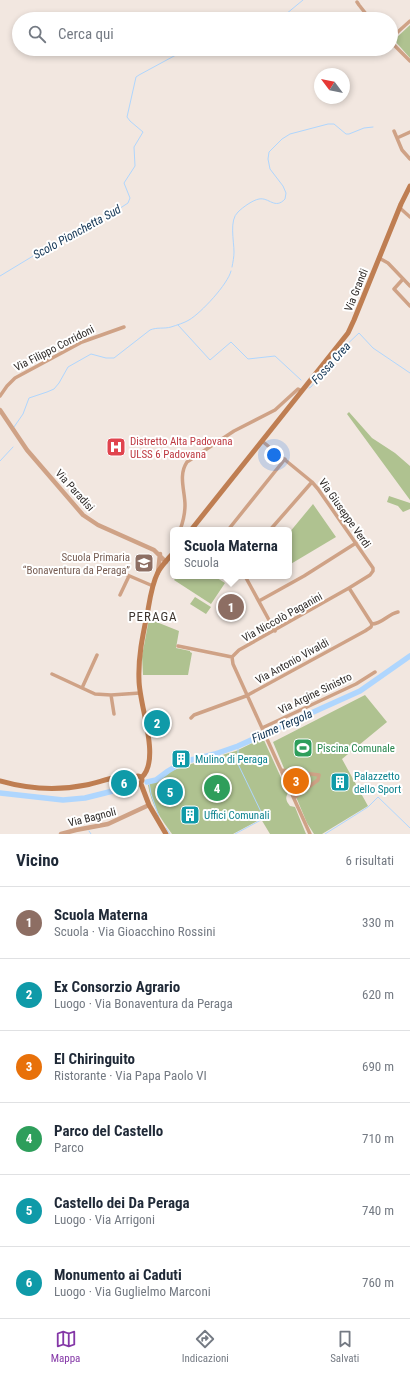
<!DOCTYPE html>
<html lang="it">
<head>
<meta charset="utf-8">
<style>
  :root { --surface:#fff; --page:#f6f6f7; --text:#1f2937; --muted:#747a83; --line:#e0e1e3; --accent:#8437a7 }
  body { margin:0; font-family:"Roboto Condensed",sans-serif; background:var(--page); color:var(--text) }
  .compass { position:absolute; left:314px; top:68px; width:36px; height:36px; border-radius:50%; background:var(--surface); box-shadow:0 2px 6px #0003; rotate:302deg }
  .you { position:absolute; left:274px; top:455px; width:14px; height:14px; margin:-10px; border:3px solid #fff; border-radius:50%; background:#1a73e8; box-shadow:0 0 0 6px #1a73e833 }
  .badge { display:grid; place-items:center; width:26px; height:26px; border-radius:50%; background:var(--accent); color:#fff; font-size:13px; font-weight:700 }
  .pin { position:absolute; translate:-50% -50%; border:2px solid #fff; box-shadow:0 1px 4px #0006 }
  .popup { position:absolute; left:170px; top:527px; width:122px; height:52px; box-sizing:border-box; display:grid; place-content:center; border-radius:6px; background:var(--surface); filter:drop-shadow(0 1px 3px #0005); font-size:13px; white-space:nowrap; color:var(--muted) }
  .popup b { font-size:15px; color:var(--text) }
  .popup::after { content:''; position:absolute; left:50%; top:100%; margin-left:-8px; border:8px solid transparent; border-top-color:var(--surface) }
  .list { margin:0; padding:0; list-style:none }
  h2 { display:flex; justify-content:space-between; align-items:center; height:52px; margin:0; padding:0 16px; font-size:17px }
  h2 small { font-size:13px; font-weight:400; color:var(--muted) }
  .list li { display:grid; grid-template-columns:26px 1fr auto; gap:12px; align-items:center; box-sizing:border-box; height:72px; padding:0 16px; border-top:1px solid var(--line) }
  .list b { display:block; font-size:15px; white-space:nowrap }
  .list p { margin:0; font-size:13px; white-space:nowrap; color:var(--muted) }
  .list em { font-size:13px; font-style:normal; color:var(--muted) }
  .icon { flex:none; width:22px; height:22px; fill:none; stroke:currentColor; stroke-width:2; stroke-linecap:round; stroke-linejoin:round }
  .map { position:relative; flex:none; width:410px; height:834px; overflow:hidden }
  .search { position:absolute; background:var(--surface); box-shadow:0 2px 6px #0003; left:12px; right:12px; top:12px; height:44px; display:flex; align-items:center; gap:10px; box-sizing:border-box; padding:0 14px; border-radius:22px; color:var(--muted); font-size:15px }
  .sheet { height:484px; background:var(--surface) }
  nav { display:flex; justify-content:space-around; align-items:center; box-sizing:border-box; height:56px; border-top:1px solid var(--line); background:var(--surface); font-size:11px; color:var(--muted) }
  nav a { display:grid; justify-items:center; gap:2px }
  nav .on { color:var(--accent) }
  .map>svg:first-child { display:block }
  .green { fill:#afc290 }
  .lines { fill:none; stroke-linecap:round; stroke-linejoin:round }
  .stream { stroke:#afd6fe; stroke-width:1 }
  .river { stroke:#afd6fe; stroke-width:5.5 }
  .minor { stroke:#cfa286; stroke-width:3.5 }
  .tertiary { stroke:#cfa286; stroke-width:4.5 }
  .secondary { stroke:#bf7e52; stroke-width:5 }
  .labels { text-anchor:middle; stroke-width:4; stroke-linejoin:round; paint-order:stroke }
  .street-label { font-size:11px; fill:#2f2b29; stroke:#fff }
  .health-label { font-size:11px; fill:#be3a42; stroke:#fff; text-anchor:start }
  .education-label { font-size:11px; fill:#785e54; stroke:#fff; text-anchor:end }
  .leisure-label { font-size:11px; fill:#27864d; stroke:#fff; text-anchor:start }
  .culture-label { font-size:11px; fill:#0d838f; stroke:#fff; text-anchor:start }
  .water-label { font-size:12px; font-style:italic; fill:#113454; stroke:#fff }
  .quarter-label { font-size:13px; letter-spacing:1px; fill:#3e3630; stroke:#fff }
</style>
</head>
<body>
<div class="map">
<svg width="410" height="834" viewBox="0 0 410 834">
  <rect width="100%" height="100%" fill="#f2e7e0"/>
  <path class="green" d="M 410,25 L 410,58 L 394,40 Z
    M 349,412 L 372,438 L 395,453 L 410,466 L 410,500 L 347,414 Z
    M 389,496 L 410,503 L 410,509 L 403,512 L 398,506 L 387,502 Z
    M 313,504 L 336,537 L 289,565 L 289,533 Z
    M 177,576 L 214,576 L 225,583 L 211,604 L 174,580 Z
    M 195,597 L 211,607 L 206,614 L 190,604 Z
    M 149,619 L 179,631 L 176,648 L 190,651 L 190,652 L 192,653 L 188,675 L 143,675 L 142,656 Z
    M 365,695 L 387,722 L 342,759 L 368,806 L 322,834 L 314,834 L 307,823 L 273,742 Z
    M 263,738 L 288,793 C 285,798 286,801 290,806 L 295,807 L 306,834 L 270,834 L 261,819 L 233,834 L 172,834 C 161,819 151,804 148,785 L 157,781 L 168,772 L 191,764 L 236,751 Z"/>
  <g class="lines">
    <path class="stream" d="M 280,19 L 303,0
      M 232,267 C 233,262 234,257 234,252 C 234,241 229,220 238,212 C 243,207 253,200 259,199 C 269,197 275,210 285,199 L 286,193 L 283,186 L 270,169 L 268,159 L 269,152 L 282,139 L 290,134 L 328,124 L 334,124 L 346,134 L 349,134 L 364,128 L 373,127
      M 0,276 L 38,253 L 102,220 L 128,203 L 130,198 L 124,183 L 135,166 L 134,147 L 143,132 L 130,121 L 127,117 L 136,77 L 139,75 L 187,49
      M 178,325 L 210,360 L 231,342 L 248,359 L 275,356 L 301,380
      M 309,388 L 311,387 L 341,350 L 359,333 L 373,348 L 410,373
      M 14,427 L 23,414 L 29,398 L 47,392 L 54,389 L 59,383 L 68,367 L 91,354 L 106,358 L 114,358 L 150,330 C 157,327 164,329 171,327 C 177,325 184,323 189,320 C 201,313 228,284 231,271
      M 0,461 L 13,447
      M 149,782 L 151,794 L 159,817
      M 166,828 L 170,834
      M 89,831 L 91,834
      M 235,834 L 261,820 L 264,818 L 238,764 L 238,746
      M 325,834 L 368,807 L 378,797 L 410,828"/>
    <path class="river" d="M 147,782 L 156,780 L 168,771 L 183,762 L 215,754 L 238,746 L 360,691 L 410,656
      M 0,793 L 63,800 L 85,798 L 133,786"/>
    <path class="minor" d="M 357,2 L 359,5 L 370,19
      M 391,38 L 410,21
      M 391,42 L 410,61
      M 394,131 L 402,150 L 410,159
      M 397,138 L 410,132
      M 400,208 L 410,217
      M 379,258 L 388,263 L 410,286
      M 403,279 L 394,289 L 410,306
      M 0,396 L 7,386 L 15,378 L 82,342 L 124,327
      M 180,530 C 183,522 185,514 185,505 C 185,491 178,475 187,462 L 234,431 L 275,410 L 298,389 L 302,391
      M 228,530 L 285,459
      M 270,530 L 312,482
      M 122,572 L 125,574 L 153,586
      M 245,576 L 275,631
      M 349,588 L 372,624
      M 120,595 L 129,576
      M 259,601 L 304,576 L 356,543
      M 178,646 L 232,657
      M 232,657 L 239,650 L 349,588 L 370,575 L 373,571 L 373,568 L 318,489 L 312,482 L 262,441
      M 232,657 L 233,664 L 310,834
      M 52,674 L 95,694 L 111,695 L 140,693
      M 82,688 L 97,655
      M 111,695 L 114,714
      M 191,718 L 194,715 L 246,696 L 365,631 L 371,627 L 372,624 C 382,624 388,614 398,612
      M 262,728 L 356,684 L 375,672
      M 281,770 L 319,775 L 318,780 L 294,798"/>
    <path class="tertiary" d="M 0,410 L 27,450 L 83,515 L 98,525 L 154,550 L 166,562
      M 158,573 L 160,554
      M 61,834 L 76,830 L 108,824 L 149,805"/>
    <path class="secondary" d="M 191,530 L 348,333 L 354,320 L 401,204 L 410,186
      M134 780a4 4 0 1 1 8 0a4 4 0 1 1-8 0Z
      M 142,777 C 161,759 139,705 139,680 C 138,656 143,634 148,610 C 150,598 152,584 158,572 C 162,565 168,559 173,553
      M 0,781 C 28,789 57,791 86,785 C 102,782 119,773 135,778
      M 141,784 L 149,805 L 166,834"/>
  </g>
  <defs>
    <g id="hospital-square" transform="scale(1)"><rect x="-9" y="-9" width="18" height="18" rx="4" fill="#e0444e" stroke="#fff"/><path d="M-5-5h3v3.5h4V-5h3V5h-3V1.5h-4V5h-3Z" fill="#fff"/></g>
    <g id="school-square" transform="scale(1)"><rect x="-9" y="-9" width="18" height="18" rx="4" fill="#8d6e63" stroke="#fff"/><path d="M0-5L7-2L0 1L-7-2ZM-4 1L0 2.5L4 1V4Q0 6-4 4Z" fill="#fff"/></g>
    <g id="stadium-square" transform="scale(1)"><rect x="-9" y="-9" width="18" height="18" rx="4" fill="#2e9e5b" stroke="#fff"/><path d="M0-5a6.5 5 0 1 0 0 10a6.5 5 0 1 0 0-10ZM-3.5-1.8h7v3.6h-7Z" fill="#fff"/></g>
    <g id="building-square" transform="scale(1)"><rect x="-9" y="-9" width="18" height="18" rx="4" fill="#0f9aa8" stroke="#fff"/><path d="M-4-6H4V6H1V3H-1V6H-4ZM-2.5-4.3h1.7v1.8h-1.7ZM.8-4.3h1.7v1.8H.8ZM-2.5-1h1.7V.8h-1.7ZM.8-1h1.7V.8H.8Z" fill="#fff"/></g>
  </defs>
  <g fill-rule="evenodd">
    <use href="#hospital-square" x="116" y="447"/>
    <use href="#school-square" x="144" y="563"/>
    <use href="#stadium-square" x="303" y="748"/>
    <use href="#building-square" x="181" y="759"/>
    <use href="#building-square" x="340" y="782"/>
    <use href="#building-square" x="190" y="815"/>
  </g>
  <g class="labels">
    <g class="street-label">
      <text transform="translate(356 290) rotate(-68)" y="4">Via Grandi</text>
      <text transform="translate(54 348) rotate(-27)" y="4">Via Filippo Corridoni</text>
      <text transform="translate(75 490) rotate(48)" y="4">Via Paradisi</text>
      <text transform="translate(345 513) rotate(55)" y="4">Via Giuseppe Verdi</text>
      <text transform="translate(282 617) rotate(-29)" y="4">Via Niccolò Paganini</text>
      <text transform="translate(292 661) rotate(-29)" y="4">Via Antonio Vivaldi</text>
      <text transform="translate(315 693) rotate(-26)" y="4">Via Argine Sinistro</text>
      <text transform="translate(92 817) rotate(-14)" y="4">Via Bagnoli</text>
    </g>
    <g class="health-label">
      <text x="130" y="445">Distretto Alta Padovana<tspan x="130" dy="13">ULSS 6 Padovana</tspan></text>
    </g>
    <g class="education-label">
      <text x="130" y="561">Scuola Primaria<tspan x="130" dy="13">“Bonaventura da Peraga”</tspan></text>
    </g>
    <g class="leisure-label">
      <text x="317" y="752">Piscina Comunale</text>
    </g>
    <g class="culture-label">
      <text x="195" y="763">Mulino di Peraga</text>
      <text x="354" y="780">Palazzetto<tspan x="354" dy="13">dello Sport</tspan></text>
      <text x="204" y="819">Uffici Comunali</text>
    </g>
    <g class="water-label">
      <text transform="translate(77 232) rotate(-29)" y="4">Scolo Pionchetta Sud</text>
      <text transform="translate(331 363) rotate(-48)" y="4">Fossa Crea</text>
      <text transform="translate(282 726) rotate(-24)" y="4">Fiume Tergola</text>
    </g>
    <g class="quarter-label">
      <text x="153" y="621">PERAGA</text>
    </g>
  </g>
</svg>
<svg class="compass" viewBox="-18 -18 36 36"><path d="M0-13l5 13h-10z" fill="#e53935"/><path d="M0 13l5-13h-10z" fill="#747a83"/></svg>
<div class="you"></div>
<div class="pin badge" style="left:231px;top:607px;background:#8d6e63">1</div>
<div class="popup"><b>Scuola Materna</b>Scuola</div>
<div class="pin badge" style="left:157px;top:723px;background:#0f9aa8">2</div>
<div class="pin badge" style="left:296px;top:781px;background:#e8710a">3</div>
<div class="pin badge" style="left:217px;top:788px;background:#2e9e5b">4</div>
<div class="pin badge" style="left:170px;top:792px;background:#0f9aa8">5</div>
<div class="pin badge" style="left:124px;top:783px;background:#0f9aa8">6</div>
<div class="search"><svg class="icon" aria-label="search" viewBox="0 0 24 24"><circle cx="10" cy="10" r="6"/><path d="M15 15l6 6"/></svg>Cerca qui</div>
</div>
<section class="sheet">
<h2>Vicino<small>6 risultati</small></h2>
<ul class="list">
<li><span class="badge" style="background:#8d6e63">1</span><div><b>Scuola Materna</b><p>Scuola · Via Gioacchino Rossini</p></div><em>330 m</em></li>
<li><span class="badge" style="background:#0f9aa8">2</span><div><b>Ex Consorzio Agrario</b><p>Luogo · Via Bonaventura da Peraga</p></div><em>620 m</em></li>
<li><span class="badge" style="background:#e8710a">3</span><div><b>El Chiringuito</b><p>Ristorante · Via Papa Paolo VI</p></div><em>690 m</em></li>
<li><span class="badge" style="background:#2e9e5b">4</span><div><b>Parco del Castello</b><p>Parco</p></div><em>710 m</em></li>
<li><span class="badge" style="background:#0f9aa8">5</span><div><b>Castello dei Da Peraga</b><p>Luogo · Via Arrigoni</p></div><em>740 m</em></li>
<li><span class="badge" style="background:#0f9aa8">6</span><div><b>Monumento ai Caduti</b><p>Luogo · Via Guglielmo Marconi</p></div><em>760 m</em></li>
</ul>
</section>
<nav>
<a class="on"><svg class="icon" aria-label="map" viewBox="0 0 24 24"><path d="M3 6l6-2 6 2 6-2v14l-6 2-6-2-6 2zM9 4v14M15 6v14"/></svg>Mappa</a>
<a><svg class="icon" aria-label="directions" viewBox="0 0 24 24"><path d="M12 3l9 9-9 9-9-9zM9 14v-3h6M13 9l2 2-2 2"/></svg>Indicazioni</a>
<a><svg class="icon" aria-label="saved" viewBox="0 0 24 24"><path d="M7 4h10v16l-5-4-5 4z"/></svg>Salvati</a>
</nav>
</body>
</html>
